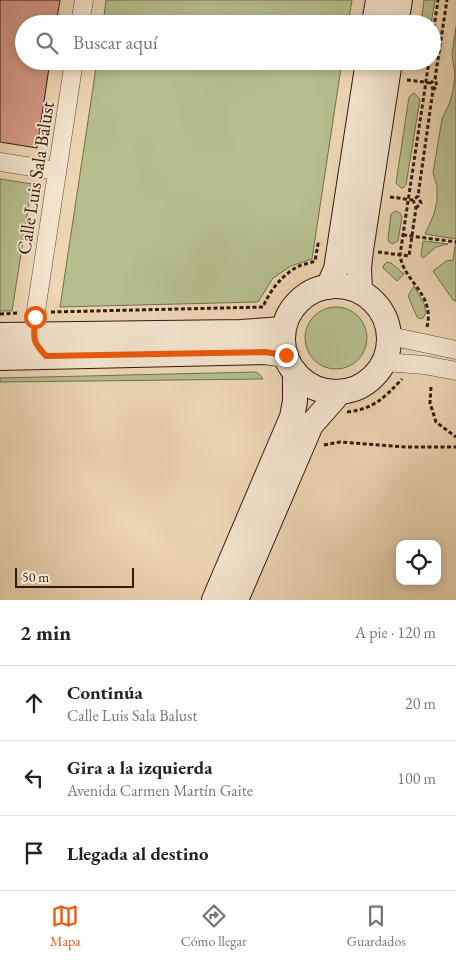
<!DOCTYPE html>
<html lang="es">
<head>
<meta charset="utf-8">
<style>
  :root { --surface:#fff; --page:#f6f6f6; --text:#222; --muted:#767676; --line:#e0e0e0; --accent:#ea580c }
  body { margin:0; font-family:"EB Garamond",serif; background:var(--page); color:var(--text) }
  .controls { position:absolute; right:15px; bottom:15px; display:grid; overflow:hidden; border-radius:10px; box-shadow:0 2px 8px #0003 }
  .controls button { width:45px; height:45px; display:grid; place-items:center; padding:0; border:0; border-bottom:1px solid var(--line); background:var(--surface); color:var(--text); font:25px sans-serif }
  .scale { position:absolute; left:15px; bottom:12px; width:119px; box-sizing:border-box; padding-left:5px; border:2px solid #32190e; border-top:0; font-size:14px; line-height:18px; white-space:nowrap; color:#32190e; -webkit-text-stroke:4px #f3e4ce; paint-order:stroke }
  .stop { position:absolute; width:15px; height:15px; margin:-11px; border:4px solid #ea580c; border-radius:50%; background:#fff }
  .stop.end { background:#ea580c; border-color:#fff; box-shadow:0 1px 5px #0008 }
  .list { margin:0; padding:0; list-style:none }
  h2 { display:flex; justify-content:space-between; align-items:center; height:65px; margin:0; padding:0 20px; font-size:21px }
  h2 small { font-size:16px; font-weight:400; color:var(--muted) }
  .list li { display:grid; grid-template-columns:32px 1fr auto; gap:15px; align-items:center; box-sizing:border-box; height:75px; padding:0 20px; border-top:1px solid var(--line) }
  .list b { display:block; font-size:19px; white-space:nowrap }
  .list p { margin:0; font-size:16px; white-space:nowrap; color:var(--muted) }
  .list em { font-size:16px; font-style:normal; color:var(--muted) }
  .icon { flex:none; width:28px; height:28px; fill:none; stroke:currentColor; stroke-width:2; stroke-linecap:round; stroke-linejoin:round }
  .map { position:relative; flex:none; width:456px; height:600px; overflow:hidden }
  .search { position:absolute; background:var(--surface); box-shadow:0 2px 8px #0003; left:15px; right:15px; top:15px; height:55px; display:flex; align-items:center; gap:12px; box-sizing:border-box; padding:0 18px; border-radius:28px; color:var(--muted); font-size:19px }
  .sheet { height:290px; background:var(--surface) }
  nav { display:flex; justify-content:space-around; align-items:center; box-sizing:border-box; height:70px; border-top:1px solid var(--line); background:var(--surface); font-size:14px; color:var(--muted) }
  nav a { display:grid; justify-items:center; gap:2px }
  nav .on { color:var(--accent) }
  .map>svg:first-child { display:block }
  .green { fill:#b6be8e; stroke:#746c4e }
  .building { fill:#d59a89; stroke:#32190e }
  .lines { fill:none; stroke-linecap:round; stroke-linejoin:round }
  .minor-casing { stroke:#604838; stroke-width:19 }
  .secondary-casing { stroke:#32190e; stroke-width:26 }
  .path { stroke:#32190e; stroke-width:3; stroke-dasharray:4 2.5; stroke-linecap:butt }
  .minor { stroke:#f3e4ce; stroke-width:18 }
  .secondary { stroke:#f3e4ce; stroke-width:24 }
  .route { stroke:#ea580c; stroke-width:6 }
  .labels { text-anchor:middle; stroke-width:4; stroke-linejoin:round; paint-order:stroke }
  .street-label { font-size:19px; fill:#32190e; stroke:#f3e4ce }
</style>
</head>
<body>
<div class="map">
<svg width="456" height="600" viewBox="0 0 456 600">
  <rect width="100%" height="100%" fill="#ecd6b4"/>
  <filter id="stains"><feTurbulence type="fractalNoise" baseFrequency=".004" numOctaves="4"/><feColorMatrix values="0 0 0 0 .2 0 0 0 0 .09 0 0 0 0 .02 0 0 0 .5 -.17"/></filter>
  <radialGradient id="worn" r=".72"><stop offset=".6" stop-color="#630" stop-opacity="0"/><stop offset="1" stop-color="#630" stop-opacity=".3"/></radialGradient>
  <path class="green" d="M 106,0 L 352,0 L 348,24 L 103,24 Z
    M 424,0 L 435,0 L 431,24 L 421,24 Z
    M 456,27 L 456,239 L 425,234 L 434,214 L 437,201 L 437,186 L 433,173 L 442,119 L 450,102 L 453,90 L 455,75 L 452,54 Z
    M 97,61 L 342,61 L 312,259 L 291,266 L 273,278 L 258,302 L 60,307 Z
    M 414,93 L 420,99 L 406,185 L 403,188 L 401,188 L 396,183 L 409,97 Z
    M 0,179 L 32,184 L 12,311 L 0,311 Z
    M 397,211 L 400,213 L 402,217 L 398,241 L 393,244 L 389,242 L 388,239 L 391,214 L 394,212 Z
    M 456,240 L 456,301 L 453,300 L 433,271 L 446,261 L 453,260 Z
    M 423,241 L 448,244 L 436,247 L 423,258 L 421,256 Z
    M 387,262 L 391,263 L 404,274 L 397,281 L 383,268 L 384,265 Z
    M 414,286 L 424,304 L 426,313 L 423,318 L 420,319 L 417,317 L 408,296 Z
    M305 338a31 31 0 1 1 62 0a31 31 0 1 1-62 0Z
    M 256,372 L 260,375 L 263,379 L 0,382 L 0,378 Z"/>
  <path class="building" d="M 0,0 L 60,0 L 56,24 L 24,24 L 24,61 L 50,61 L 37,148 L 0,142 Z"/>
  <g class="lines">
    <g class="minor-casing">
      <path id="minor" d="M 80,24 L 84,0
        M 0,162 L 57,171
        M 390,336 L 456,350
        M 36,345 L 33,335 L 35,317 L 74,61
        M 385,362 L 424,365 L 456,371"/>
    </g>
    <g class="secondary-casing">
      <path id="secondary" d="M 374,24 L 378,0
        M 396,24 L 400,0
        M283 339a53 53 0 1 1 106 0a53 53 0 1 1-106 0Z
        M 328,287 L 336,269 L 368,61
        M 360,291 L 359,268 L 361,250 L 390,61
        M 0,335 L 240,332 L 284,329
        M 0,358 L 265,352 L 286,355
        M 214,600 L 292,417 L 295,401 L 295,372
        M 236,600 L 311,425 L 340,392"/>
    </g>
    <path class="path" d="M 432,41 L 438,0
      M 407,80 L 431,83
      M 433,90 L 437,86 L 435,79
      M 390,197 L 413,200
      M 416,208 L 421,203 L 418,196
      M 403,235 L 456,242
      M 378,252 L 409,256 L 416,208 L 413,200 L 418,196 L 433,90 L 431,83 L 435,79 L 447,0
      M 51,312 L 263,307 C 270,290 283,274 299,266 C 304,264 310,263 315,261 L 318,244 L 322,244
      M 0,314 L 19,313
      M 427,327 C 435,293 404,283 400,255 L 429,61
      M 431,387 L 430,403 L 436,422 L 456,437
      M 347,412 C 374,409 384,398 402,379
      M 324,445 L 340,442 L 406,447 L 456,447"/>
    <use href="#minor" class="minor"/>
    <use href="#secondary" class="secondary"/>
  </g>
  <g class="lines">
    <path class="route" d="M 35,317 C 34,338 31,340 46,356 L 265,352 L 286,355"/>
  </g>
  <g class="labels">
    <g class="street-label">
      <text transform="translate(35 178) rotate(-81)" y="7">Calle Luis Sala Balust</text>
    </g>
  </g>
  <rect width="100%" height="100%" filter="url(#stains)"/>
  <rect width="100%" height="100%" fill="url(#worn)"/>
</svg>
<div class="controls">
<button><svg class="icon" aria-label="locate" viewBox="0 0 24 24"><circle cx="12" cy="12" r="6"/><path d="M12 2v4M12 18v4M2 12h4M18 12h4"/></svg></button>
</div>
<div class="scale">50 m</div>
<div class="stop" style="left:35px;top:317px"></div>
<div class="stop end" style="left:286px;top:355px"></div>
<div class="search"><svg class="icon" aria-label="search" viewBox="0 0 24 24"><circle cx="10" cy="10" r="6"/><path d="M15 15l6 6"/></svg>Buscar aquí</div>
</div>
<section class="sheet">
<h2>2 min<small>A pie · 120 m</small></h2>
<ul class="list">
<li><svg class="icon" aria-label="ahead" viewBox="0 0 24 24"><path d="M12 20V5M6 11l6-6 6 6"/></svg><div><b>Continúa</b><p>Calle Luis Sala Balust</p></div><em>20 m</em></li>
<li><svg class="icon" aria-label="left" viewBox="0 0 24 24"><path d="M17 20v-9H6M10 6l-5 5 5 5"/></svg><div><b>Gira a la izquierda</b><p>Avenida Carmen Martín Gaite</p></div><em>100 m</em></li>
<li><svg class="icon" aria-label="arrive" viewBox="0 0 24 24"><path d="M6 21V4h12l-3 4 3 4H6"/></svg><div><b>Llegada al destino</b></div></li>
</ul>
</section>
<nav>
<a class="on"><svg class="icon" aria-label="map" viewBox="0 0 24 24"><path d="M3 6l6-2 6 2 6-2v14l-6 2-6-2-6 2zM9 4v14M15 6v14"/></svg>Mapa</a>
<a><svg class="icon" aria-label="directions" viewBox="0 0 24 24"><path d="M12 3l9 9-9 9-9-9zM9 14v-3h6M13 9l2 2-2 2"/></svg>Cómo llegar</a>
<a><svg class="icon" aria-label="saved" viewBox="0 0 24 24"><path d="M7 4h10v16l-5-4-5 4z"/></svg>Guardados</a>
</nav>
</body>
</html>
